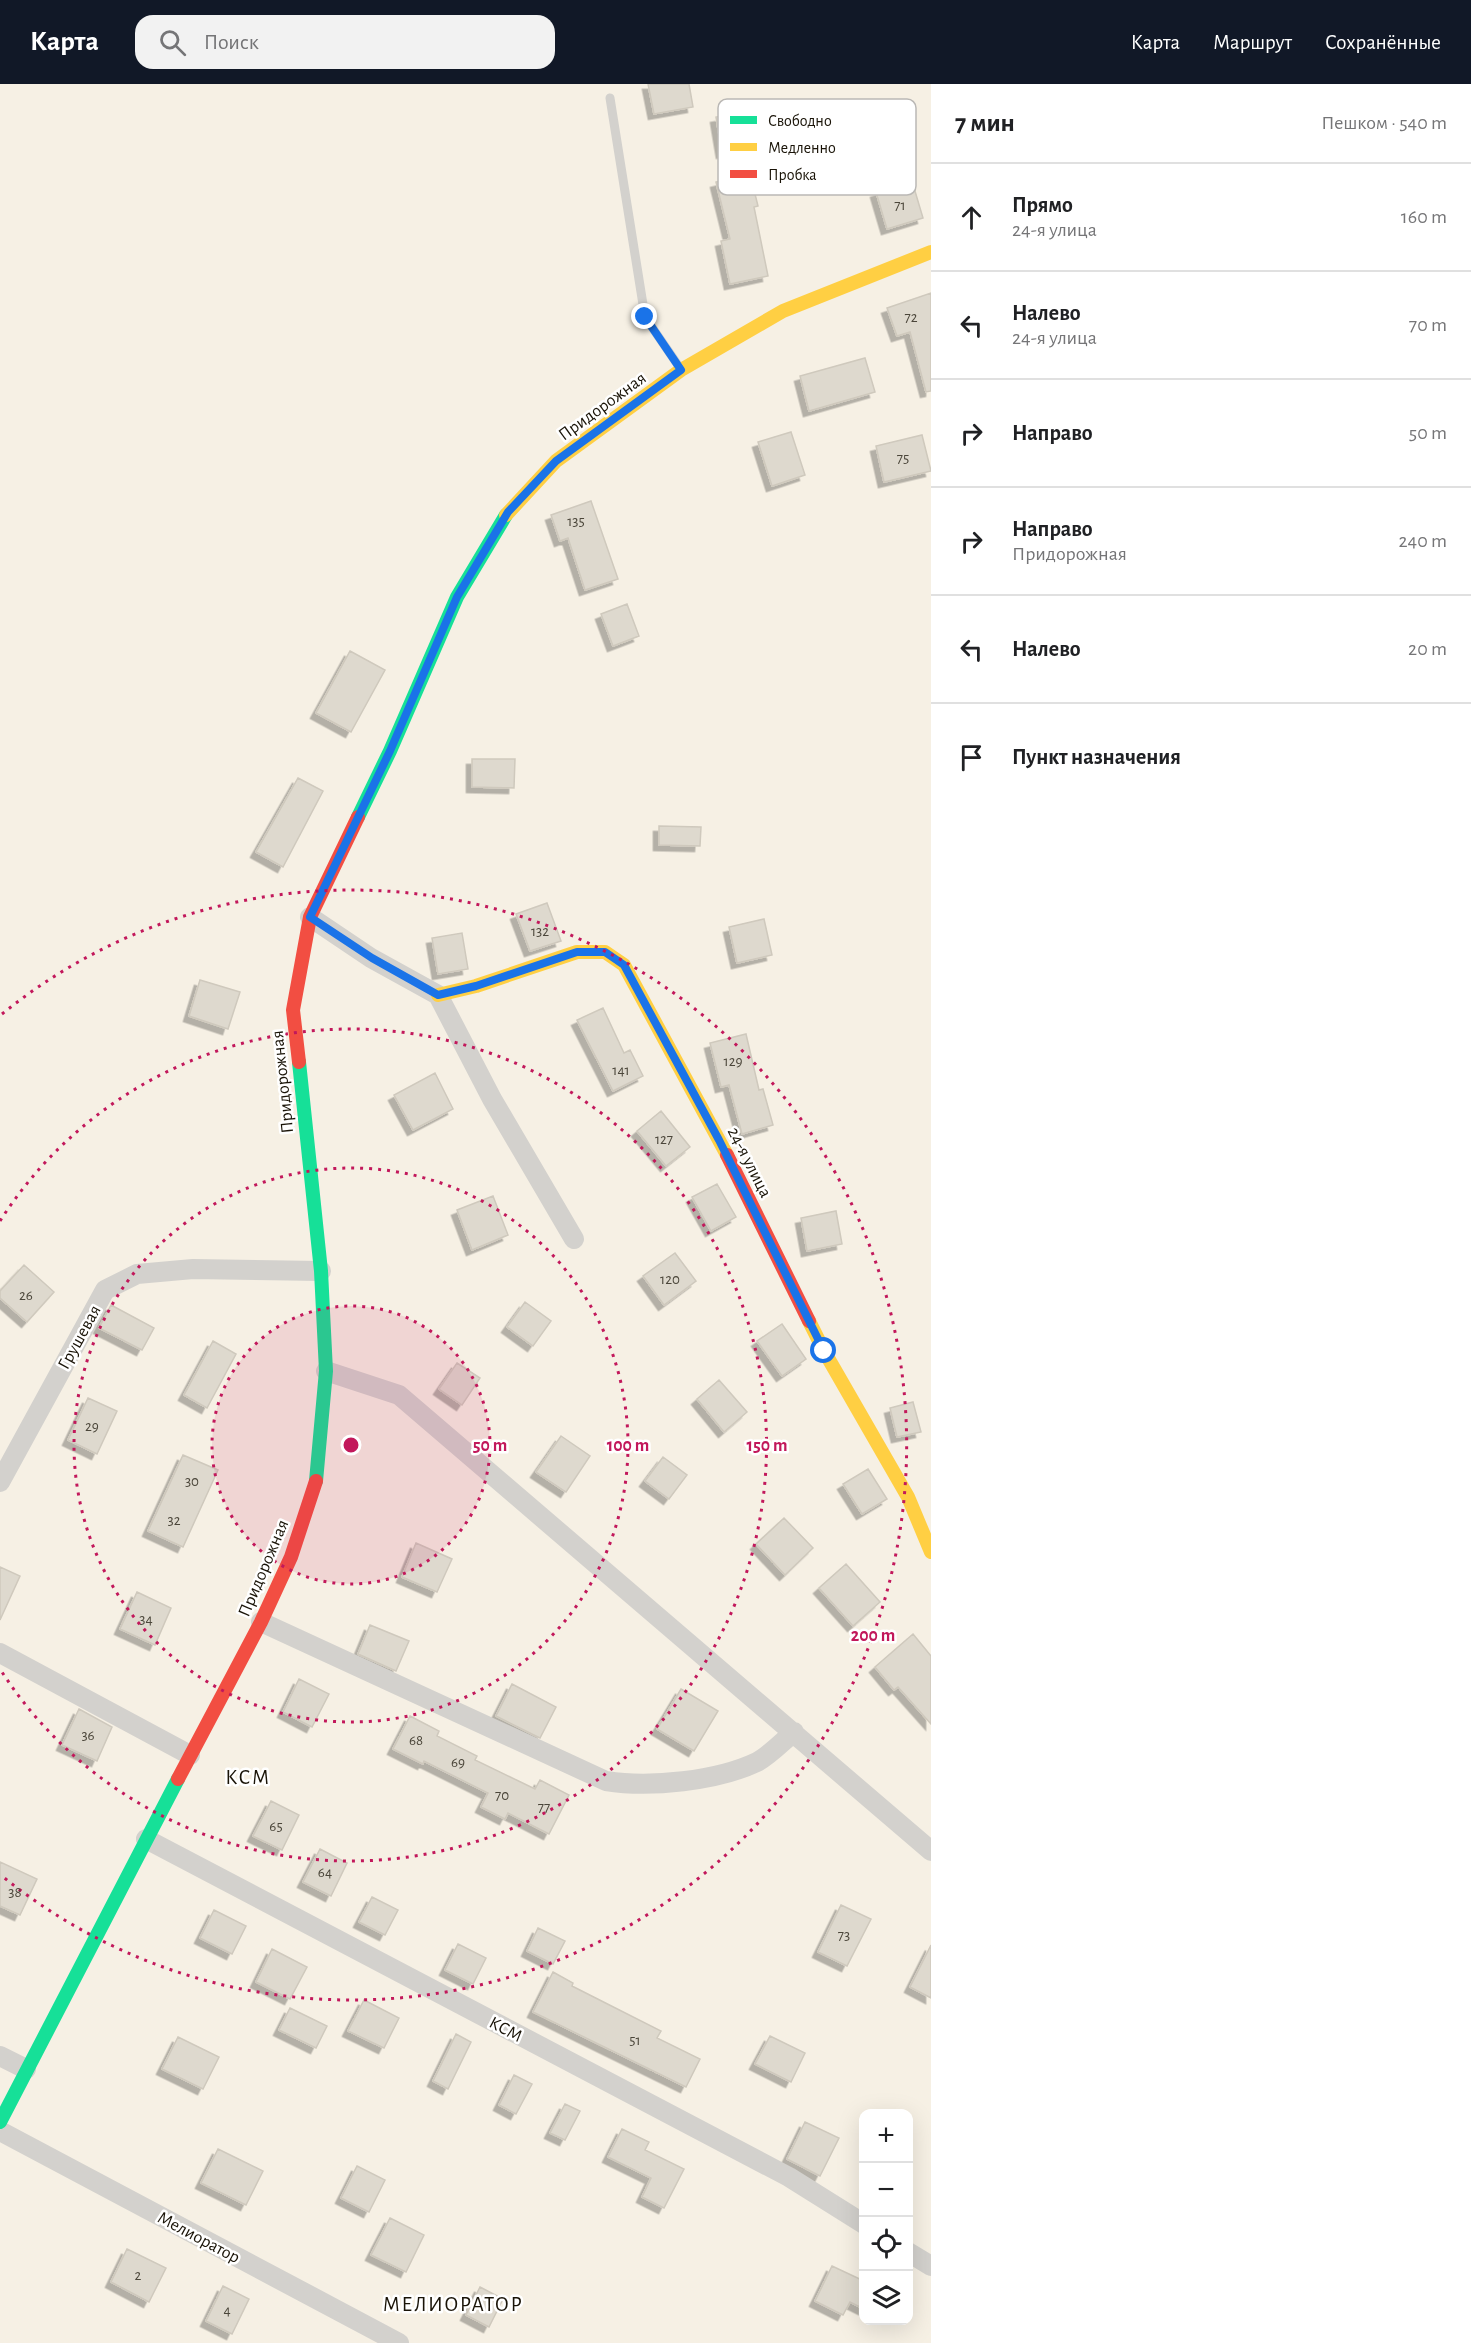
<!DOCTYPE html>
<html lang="ru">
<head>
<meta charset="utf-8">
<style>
  :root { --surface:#fff; --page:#f2f2f2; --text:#202124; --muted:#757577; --line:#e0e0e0; --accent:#111827 }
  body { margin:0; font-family:"Alegreya Sans",sans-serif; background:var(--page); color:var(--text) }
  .controls { position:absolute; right:18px; bottom:18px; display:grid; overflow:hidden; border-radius:12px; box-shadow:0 6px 24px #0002 }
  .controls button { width:54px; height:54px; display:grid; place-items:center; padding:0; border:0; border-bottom:2px solid var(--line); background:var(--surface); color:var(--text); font:30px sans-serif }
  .stop { position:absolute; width:18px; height:18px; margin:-14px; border:4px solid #1a73e8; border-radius:50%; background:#fff }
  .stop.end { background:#1a73e8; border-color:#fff; box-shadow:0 2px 6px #0008 }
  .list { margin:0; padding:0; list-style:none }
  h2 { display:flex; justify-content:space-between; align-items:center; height:78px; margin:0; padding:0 24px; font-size:26px }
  h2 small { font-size:20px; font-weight:400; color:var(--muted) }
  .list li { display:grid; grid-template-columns:39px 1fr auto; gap:18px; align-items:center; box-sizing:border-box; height:108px; padding:0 24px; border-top:2px solid var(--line) }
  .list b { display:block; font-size:22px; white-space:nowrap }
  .list p { margin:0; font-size:20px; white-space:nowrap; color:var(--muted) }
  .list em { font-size:20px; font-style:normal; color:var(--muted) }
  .icon { flex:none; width:33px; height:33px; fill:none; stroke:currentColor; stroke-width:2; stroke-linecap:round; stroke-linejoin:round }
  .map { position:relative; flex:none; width:931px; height:2259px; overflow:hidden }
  header { display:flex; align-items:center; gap:36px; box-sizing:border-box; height:84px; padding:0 30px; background:var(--accent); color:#fff }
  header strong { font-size:28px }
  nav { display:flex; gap:33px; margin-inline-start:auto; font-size:21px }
  .search { width:420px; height:54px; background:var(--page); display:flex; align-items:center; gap:15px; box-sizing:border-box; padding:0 21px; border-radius:18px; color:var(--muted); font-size:22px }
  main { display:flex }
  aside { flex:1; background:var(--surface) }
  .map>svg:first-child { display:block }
  .building { fill:#ded9ce; stroke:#cfc9bd; stroke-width:1.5; filter:url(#shadow) }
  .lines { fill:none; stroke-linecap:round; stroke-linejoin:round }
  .lane { stroke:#d3d1cd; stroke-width:9 }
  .street { stroke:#d3d1cd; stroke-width:20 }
  .fast { stroke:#16e098; stroke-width:14 }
  .slow { stroke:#ffcf43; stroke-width:14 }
  .jam { stroke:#f24e42; stroke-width:14 }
  .route { stroke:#1a73e8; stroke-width:8 }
  .ring { fill:none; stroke:#c2185b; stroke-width:3; stroke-dasharray:3 6 }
  .labels { text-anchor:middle; stroke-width:5; stroke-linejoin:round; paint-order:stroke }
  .number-label { font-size:15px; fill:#4b463a }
  .street-label { font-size:18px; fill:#191307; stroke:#fff }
  .quarter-label { font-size:21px; letter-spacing:1.5px; fill:#191307; stroke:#fff }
  .key { fill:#fff; stroke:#bab8b5; stroke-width:1.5 }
  .key-label { font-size:16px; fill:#191307 }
  .centre { fill:#c2185b; stroke:#fff; stroke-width:3 }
  .ring-label { font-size:18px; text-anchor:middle; font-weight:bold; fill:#c2185b; stroke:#fff; stroke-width:5; stroke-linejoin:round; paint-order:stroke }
</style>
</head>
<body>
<header>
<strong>Карта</strong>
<div class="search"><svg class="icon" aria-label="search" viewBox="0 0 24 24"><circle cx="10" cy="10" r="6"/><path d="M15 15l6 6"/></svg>Поиск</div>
<nav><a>Карта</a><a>Маршрут</a><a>Сохранённые</a></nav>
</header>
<main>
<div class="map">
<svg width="931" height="2259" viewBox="0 0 931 2259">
  <defs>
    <filter id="shadow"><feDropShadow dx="-5.5" dy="5.5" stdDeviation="0" flood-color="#0004"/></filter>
  </defs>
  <rect width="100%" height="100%" fill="#f6f0e4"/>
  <path class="building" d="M 648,0 L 689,0 L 693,23 L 654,30 Z
    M 749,27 L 755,63 L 722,69 L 716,33 Z
    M 750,90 L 758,122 L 754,123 L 768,192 L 730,200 L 721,157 L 730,155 L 716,98 Z
    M 912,97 L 923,134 L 887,145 L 876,108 Z
    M 931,209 L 931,307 L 926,308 L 910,248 L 897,252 L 887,224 Z
    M 865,274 L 875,308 L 809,327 L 800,292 Z
    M 791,348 L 805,391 L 772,402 L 758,358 Z
    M 922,351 L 931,387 L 884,398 L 876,362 Z
    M 591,417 L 618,495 L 585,506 L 568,454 L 560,457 L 551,431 Z
    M 627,520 L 639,552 L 613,562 L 601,530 Z
    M 350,567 L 385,586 L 351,648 L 316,629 Z
    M 472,675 L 515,675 L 514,704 L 472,703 Z
    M 298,694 L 323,707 L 283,783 L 256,768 Z
    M 659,742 L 701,743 L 700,762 L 659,761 Z
    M 547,819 L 561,857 L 530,867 L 516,830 Z
    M 764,835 L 772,871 L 737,879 L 729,843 Z
    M 462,849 L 468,885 L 438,890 L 432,854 Z
    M 200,896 L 240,908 L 228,945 L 189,932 Z
    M 603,924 L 624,969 L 630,966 L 643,992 L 613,1007 L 577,936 Z
    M 746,950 L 759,1006 L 763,1005 L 773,1041 L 742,1050 L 729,1001 L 721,1003 L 710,959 Z
    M 435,989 L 453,1025 L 413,1046 L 394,1011 Z
    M 661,1027 L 690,1063 L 666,1082 L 637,1047 Z
    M 717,1100 L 736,1133 L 711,1147 L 692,1113 Z
    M 493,1112 L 508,1151 L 472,1166 L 457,1126 Z
    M 836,1127 L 842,1160 L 807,1167 L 801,1134 Z
    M 675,1169 L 696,1197 L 664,1221 L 643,1192 Z
    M 24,1181 L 54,1208 L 27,1238 L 0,1214 L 0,1207 Z
    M 525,1218 L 551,1237 L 533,1262 L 507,1243 Z
    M 111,1221 L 154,1244 L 142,1266 L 99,1244 Z
    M 782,1240 L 806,1275 L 782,1292 L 757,1257 Z
    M 213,1257 L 236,1270 L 207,1324 L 184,1311 Z
    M 457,1279 L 480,1294 L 462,1321 L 439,1305 Z
    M 719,1296 L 747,1328 L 724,1348 L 697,1315 Z
    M 88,1314 L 117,1327 L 97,1370 L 68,1356 Z
    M 913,1318 L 921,1348 L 897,1353 L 890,1324 Z
    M 561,1352 L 590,1372 L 566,1408 L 536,1388 Z
    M 183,1371 L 218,1386 L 183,1463 L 148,1447 Z
    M 663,1373 L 687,1391 L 669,1415 L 645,1397 Z
    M 868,1385 L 887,1415 L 862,1430 L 843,1400 Z
    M 784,1434 L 813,1464 L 785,1491 L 756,1460 Z
    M 416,1459 L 452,1475 L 437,1508 L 402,1493 Z
    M 846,1480 L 880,1518 L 853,1542 L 819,1504 Z
    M 0,1483 L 20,1492 L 0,1536 Z
    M 137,1508 L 171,1524 L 155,1561 L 120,1545 Z
    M 370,1541 L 409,1557 L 396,1587 L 358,1570 Z
    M 913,1550 L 931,1572 L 931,1640 L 898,1603 L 894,1606 L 875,1583 Z
    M 299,1595 L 329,1610 L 312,1643 L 283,1628 Z
    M 512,1600 L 556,1623 L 540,1654 L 496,1632 Z
    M 681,1605 L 718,1627 L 694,1667 L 657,1645 Z
    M 79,1625 L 112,1643 L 97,1677 L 62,1661 Z
    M 410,1632 L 439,1647 L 437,1652 L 477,1672 L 475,1676 L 535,1705 L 540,1696 L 569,1711 L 549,1750 L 508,1729 L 505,1735 L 481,1723 L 488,1709 L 424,1677 L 423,1680 L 393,1665 Z
    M 271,1717 L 299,1731 L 282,1766 L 253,1752 Z
    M 320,1765 L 347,1779 L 331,1812 L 303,1798 Z
    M 0,1778 L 37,1795 L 20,1831 L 0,1822 Z
    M 372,1813 L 398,1826 L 385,1851 L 359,1838 Z
    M 841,1821 L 871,1835 L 847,1882 L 818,1868 Z
    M 214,1826 L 246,1842 L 232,1870 L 200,1854 Z
    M 538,1844 L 565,1857 L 553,1880 L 527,1867 Z
    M 458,1860 L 486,1874 L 473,1900 L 445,1886 Z
    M 931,1861 L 931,1914 L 910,1903 Z
    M 272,1865 L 307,1883 L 290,1915 L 256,1898 Z
    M 553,1888 L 573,1899 L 572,1902 L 661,1947 L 657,1954 L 700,1975 L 686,2003 L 533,1928 Z
    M 364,1916 L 399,1934 L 384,1964 L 348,1947 Z
    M 290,1924 L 327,1942 L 316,1964 L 279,1946 Z
    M 456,1950 L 471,1958 L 448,2005 L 433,1997 Z
    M 770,1952 L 805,1969 L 791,1998 L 755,1980 Z
    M 178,1953 L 219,1973 L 203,2005 L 162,1985 Z
    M 514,1991 L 532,2000 L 516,2030 L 499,2021 Z
    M 565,2020 L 580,2027 L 565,2056 L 550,2049 Z
    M 805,2038 L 839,2054 L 820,2092 L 787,2075 Z
    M 622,2045 L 649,2058 L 645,2066 L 684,2085 L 664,2124 L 642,2113 L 651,2094 L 608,2073 Z
    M 218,2065 L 263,2087 L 246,2121 L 201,2099 Z
    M 357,2082 L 385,2096 L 369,2128 L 341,2114 Z
    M 390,2134 L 424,2151 L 406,2188 L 371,2171 Z
    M 127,2165 L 166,2184 L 149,2218 L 111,2198 Z
    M 832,2182 L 864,2197 L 864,2225 L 850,2218 L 843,2231 L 815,2217 Z
    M 223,2202 L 249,2215 L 232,2250 L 206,2237 Z
    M 480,2203 L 503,2215 L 489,2243 L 466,2231 Z"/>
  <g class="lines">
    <path class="lane" d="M 610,14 L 645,233 L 680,284"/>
    <path class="street" d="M 310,833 L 371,874 L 438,911 L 492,1015 L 574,1155
      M 326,1287 L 399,1311 L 931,1767
      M 0,1398 L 105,1206 L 137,1190 L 193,1185 L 321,1187
      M 261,1538 L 606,1697 C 650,1704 717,1697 757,1678 C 770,1671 782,1658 794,1648
      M 0,1569 L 190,1671
      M 146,1755 L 789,2093 L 864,2140
      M 0,1972 L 26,1985
      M 0,2047 L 399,2259
      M 908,2168 L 931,2182"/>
    <path class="fast" d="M 358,733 L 390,667 L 457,513 L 506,431
      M 299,978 L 321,1187 L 326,1287 L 316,1397
      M 0,2038 L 178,1695"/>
    <path class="slow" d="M 506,431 L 556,377 L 681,286 L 783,227 L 931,168
      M 438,911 L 476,902 L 577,868 L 605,868 L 624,881 L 727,1071
      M 809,1237 L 824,1267 L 908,1413 L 931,1468"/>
    <path class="jam" d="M 299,978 L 293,926 L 310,833 L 358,733
      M 727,1071 L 809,1237
      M 178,1695 L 261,1538 L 291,1473 L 316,1397"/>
  </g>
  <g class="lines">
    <path class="route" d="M 645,233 L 681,286 L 556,377 L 508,428 L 457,513 L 390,667 L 310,833 L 372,874 L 438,911 L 476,902 L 577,868 L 605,868 L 624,881 L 719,1056 L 824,1267"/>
  </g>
  <circle cx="351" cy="1361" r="139" fill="#c2185b" fill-opacity=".12"/>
  <g class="ring">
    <circle cx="351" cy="1361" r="139"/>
    <circle cx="351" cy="1361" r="277"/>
    <path d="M0 1137A416 416 0 1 1 0 1585"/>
    <path d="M2 930A555 555 0 1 1 2 1792"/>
  </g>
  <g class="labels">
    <g class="number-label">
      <text x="900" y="126">71</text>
      <text x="911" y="238">72</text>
      <text x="903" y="379">75</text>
      <text x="576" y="442">135</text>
      <text x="540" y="852">132</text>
      <text x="733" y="982">129</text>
      <text x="621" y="991">141</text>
      <text x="664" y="1060">127</text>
      <text x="670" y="1200">120</text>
      <text x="26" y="1216">26</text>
      <text x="92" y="1347">29</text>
      <text x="192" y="1402">30</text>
      <text x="174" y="1441">32</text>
      <text x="146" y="1540">34</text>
      <text x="88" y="1656">36</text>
      <text x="416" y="1661">68</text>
      <text x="458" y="1683">69</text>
      <text x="502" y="1716">70</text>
      <text x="544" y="1728">77</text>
      <text x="276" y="1747">65</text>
      <text x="325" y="1793">64</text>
      <text x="15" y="1813">38</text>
      <text x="844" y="1856">73</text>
      <text x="635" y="1961">51</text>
      <text x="138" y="2196">2</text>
      <text x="227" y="2231">4</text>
    </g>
    <g class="street-label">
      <text transform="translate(602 322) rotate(-36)" y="6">Придорожная</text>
      <text transform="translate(282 998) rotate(-96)" y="6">Придорожная</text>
      <text transform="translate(750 1078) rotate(63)" y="6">24-я улица</text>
      <text transform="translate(79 1253) rotate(-61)" y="6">Грушевая</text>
      <text transform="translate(263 1484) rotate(-67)" y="6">Придорожная</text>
      <text transform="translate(506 1945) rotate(28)" y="6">КСМ</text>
      <text transform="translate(199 2153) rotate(28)" y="6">Мелиоратор</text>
    </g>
    <g class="quarter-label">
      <text x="248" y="1700">КСМ</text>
      <text x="453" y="2227">МЕЛИОРАТОР</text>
    </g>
  </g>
  <rect x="718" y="15" width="198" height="96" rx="9" class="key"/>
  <rect x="730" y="32" width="27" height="8" fill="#16e098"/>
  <rect x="730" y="59" width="27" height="8" fill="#ffcf43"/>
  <rect x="730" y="86" width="27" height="8" fill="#f24e42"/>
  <g class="key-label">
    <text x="768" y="42">Свободно</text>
    <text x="768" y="69">Медленно</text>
    <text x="768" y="96">Пробка</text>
  </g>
  <circle cx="351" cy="1361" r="9" class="centre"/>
  <g class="ring-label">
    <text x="490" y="1367">50 m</text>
    <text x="628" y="1367">100 m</text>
    <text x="767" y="1367">150 m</text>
    <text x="873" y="1557">200 m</text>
  </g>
</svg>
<div class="controls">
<button>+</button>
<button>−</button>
<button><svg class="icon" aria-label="locate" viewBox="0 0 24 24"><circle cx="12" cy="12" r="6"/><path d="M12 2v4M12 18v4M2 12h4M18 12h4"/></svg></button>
<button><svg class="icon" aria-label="layers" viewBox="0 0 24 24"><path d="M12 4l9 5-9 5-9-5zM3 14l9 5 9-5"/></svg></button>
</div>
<div class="stop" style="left:824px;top:1267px"></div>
<div class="stop end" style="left:645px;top:233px"></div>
</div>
<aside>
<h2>7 мин<small>Пешком · 540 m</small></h2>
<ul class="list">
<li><svg class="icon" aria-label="ahead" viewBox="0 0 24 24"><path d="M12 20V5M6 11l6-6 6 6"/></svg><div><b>Прямо</b><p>24-я улица</p></div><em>160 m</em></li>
<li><svg class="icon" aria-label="left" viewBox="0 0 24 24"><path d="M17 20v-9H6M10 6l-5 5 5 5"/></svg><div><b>Налево</b><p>24-я улица</p></div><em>70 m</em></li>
<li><svg class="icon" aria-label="right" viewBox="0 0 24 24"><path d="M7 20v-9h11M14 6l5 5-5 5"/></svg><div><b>Направо</b></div><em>50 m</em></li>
<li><svg class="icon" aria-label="right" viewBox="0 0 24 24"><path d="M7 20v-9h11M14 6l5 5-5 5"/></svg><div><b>Направо</b><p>Придорожная</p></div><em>240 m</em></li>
<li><svg class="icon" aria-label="left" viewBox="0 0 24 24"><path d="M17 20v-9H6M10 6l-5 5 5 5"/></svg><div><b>Налево</b></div><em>20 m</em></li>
<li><svg class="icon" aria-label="arrive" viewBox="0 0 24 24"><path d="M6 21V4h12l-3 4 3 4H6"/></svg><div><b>Пункт назначения</b></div></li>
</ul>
</aside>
</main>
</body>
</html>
